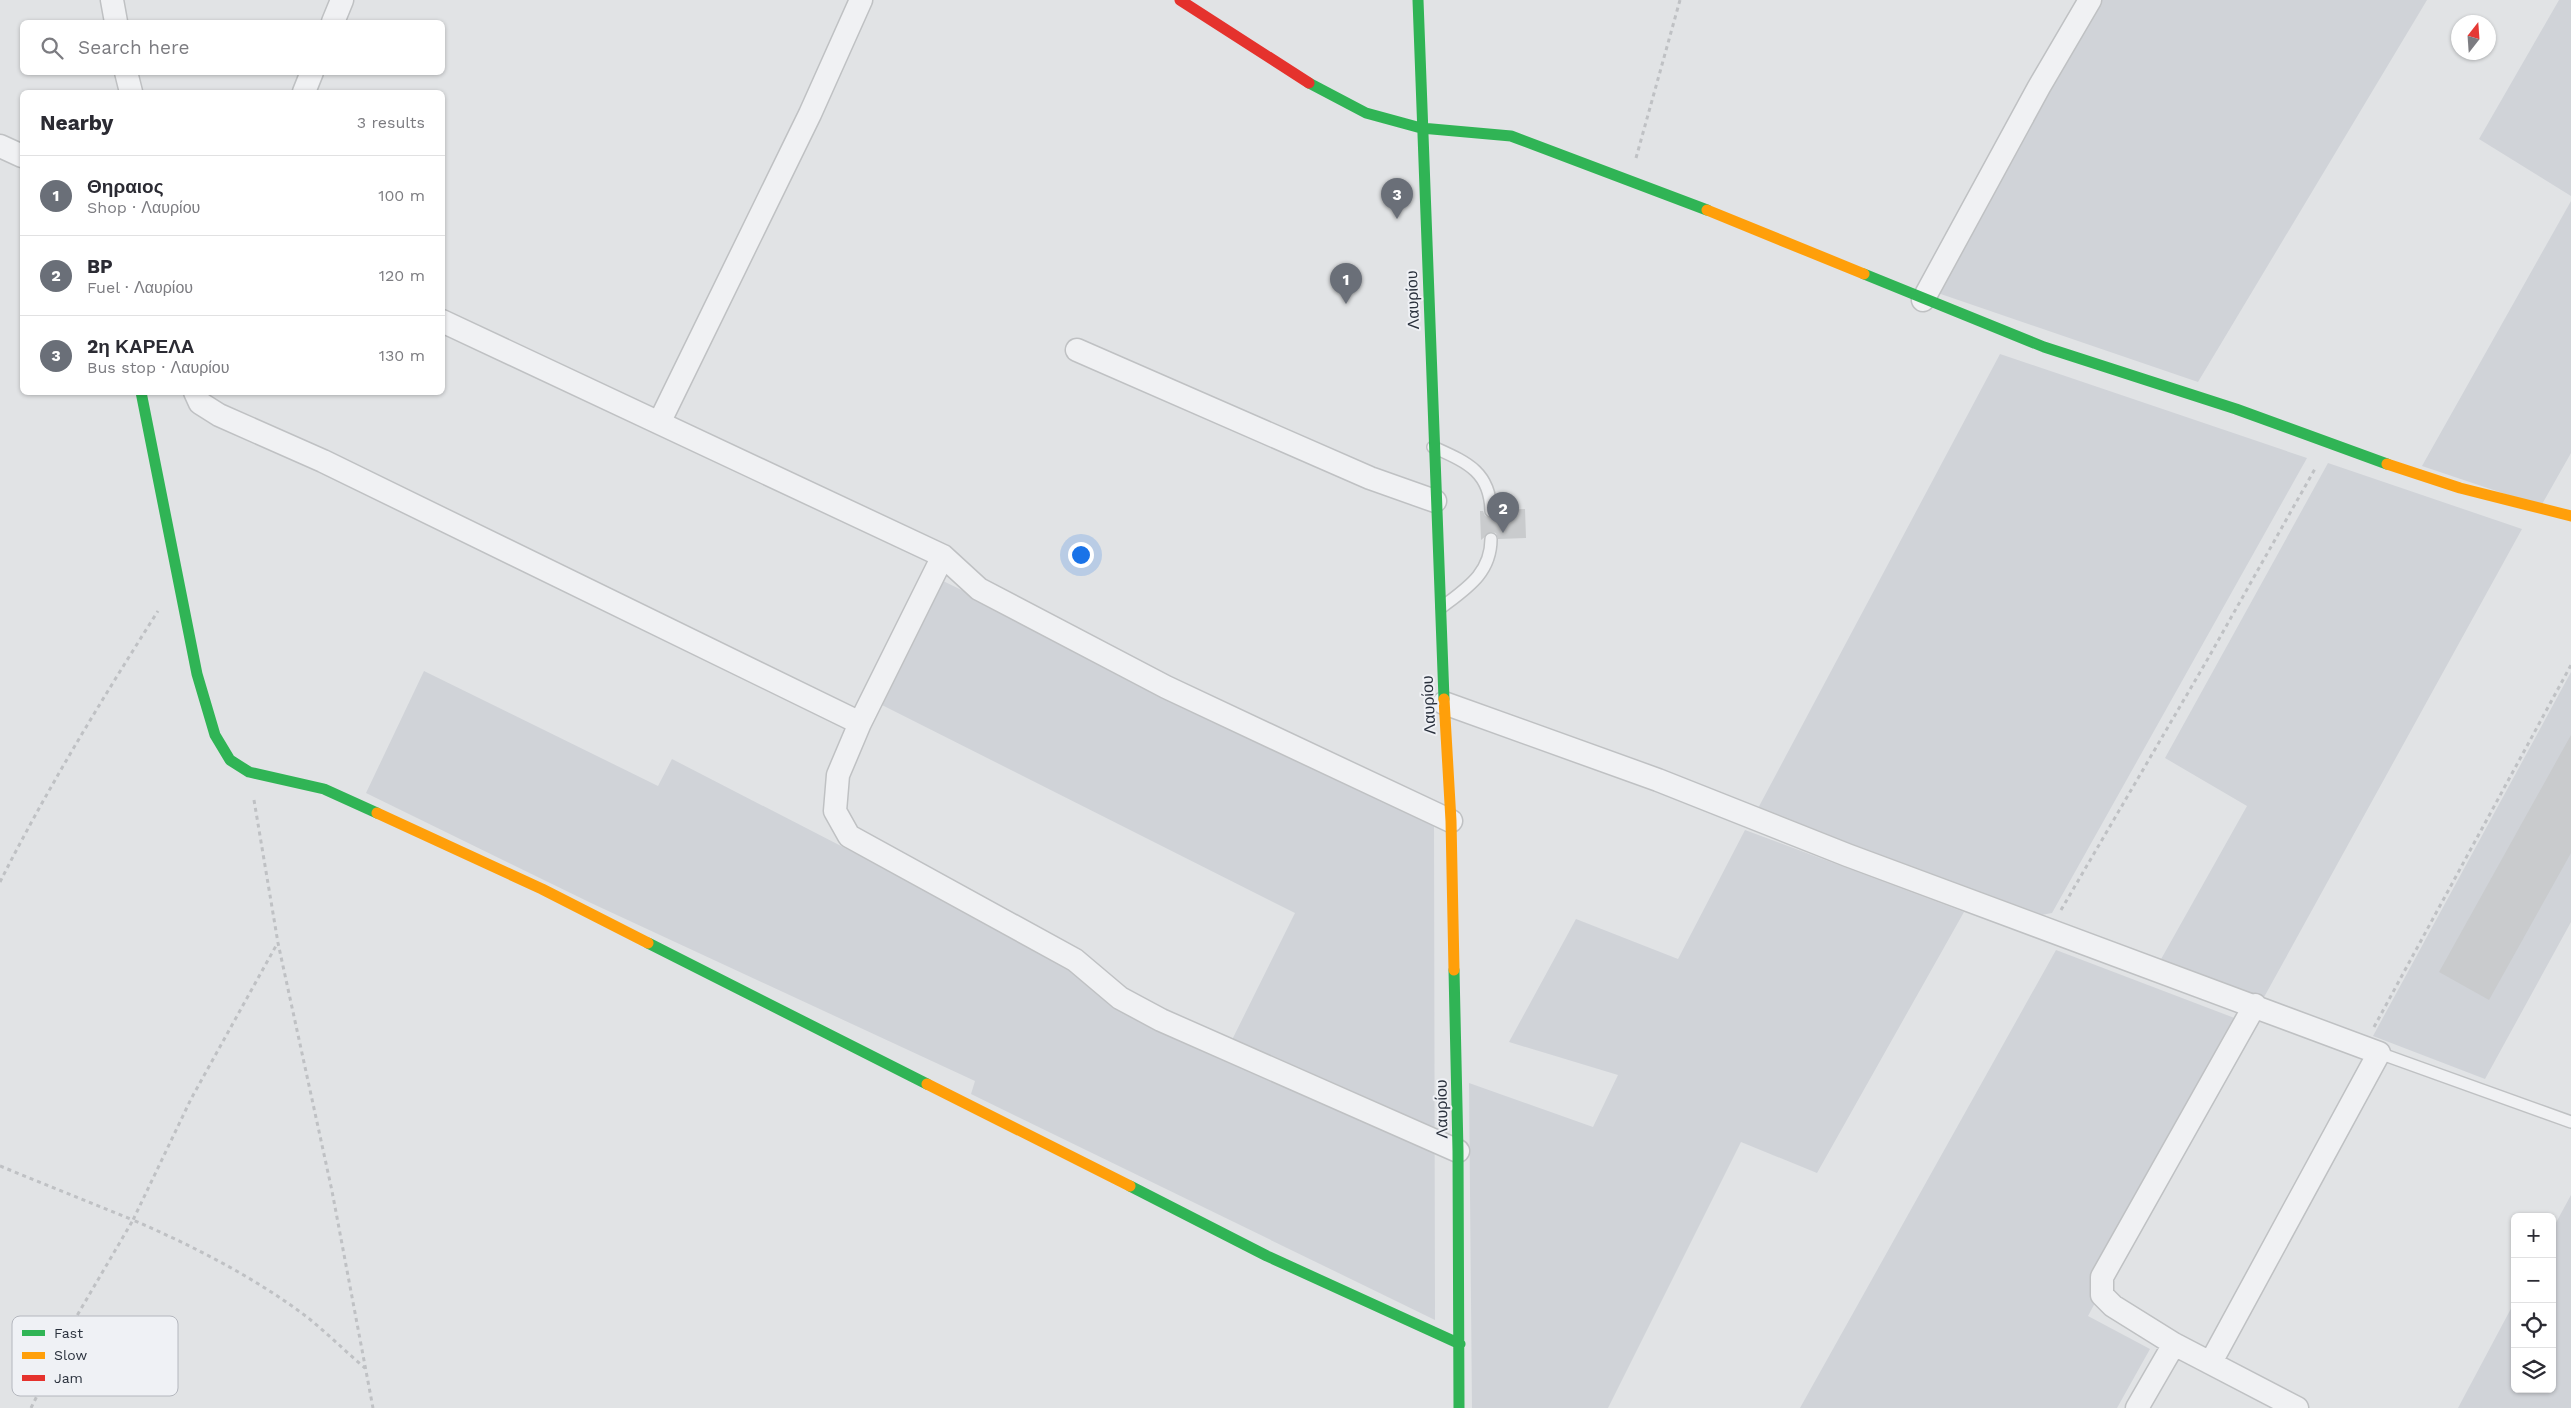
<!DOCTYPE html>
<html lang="en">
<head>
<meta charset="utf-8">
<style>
  :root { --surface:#fff; --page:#f2f2f3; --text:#2b2b33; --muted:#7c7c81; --line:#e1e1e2; --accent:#6a6f78 }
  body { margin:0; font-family:"Work Sans",sans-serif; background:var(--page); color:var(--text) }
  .controls { position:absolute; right:15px; bottom:15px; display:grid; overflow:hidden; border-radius:8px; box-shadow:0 1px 4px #0004 }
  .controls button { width:45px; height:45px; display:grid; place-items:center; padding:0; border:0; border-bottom:1px solid var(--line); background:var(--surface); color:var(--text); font:25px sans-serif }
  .compass { position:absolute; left:2451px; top:15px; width:45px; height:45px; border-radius:50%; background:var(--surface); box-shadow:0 1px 4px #0004; rotate:17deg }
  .you { position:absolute; left:1080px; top:554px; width:18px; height:18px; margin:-12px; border:4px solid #fff; border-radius:50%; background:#1a73e8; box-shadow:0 0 0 8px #1a73e833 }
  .badge { display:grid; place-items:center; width:32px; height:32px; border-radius:50%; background:var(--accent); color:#fff; font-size:16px; font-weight:700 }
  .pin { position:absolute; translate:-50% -41px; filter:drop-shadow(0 1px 2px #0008) }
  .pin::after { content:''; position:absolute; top:26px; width:18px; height:15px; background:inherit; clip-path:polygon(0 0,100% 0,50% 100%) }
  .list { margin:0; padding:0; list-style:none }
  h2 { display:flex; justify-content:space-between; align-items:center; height:65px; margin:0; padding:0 20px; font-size:21px }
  h2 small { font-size:16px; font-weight:400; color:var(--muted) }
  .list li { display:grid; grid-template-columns:32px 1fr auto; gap:15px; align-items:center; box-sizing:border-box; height:80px; padding:0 20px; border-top:1px solid var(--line) }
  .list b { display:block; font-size:19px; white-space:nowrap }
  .list p { margin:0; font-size:16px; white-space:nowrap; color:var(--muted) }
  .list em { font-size:16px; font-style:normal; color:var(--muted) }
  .icon { flex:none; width:28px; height:28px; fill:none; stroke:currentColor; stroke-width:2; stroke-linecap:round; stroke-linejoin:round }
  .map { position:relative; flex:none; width:2571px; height:1408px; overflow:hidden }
  .search { position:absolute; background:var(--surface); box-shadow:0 1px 4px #0004; left:20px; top:20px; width:425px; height:55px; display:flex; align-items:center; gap:12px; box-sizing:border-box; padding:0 18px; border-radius:8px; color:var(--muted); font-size:19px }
  .panel { position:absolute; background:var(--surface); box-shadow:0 1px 4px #0004; left:20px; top:90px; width:425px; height:305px; border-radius:8px }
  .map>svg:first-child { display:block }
  .built { fill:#d0d3d8 }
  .building { fill:#c9cbcd }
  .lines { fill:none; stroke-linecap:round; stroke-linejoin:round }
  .lane-casing { stroke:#bfc1c3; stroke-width:14 }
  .street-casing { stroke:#bfc1c3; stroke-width:25 }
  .path { stroke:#bfc1c4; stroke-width:3; stroke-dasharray:4 4; stroke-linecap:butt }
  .lane { stroke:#f0f1f3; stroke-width:11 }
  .street { stroke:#f0f1f3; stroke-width:22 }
  .fast { stroke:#30b455; stroke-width:11 }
  .slow { stroke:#ff9f0a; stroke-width:11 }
  .jam { stroke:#e5322d; stroke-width:11 }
  .labels { text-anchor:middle; stroke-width:4; stroke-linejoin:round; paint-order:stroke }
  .street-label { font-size:16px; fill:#2a313d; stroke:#eff1f5 }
  .key { fill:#eff1f5; stroke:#b4b7be; stroke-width:1 }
  .key-label { font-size:14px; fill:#2a313d }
</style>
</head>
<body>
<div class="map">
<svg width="2571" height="1408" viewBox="0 0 2571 1408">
  <rect width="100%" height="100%" fill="#e1e3e5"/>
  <path class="built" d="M 2099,0 L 2427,0 L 2198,382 L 1932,291 Z
    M 2559,0 L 2571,0 L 2571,196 L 2479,139 Z
    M 2571,201 L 2571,453 L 2541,506 L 2422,466 Z
    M 2000,354 L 2307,458 L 2052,913 L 2031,917 L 1756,812 Z
    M 2328,463 L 2522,529 L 2263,999 L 2160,961 L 2247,806 L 2165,758 Z
    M 939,579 L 1434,821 L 1435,1320 L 971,1094 L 975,1081 L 591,903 L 366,793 L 424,671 L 658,786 L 672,759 L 1072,965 L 1224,1056 L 1295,913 L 876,702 Z
    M 2571,672 L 2571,922 L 2485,1079 L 2373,1036 Z
    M 1745,830 L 1964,912 L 1817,1173 L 1741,1142 L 1608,1408 L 1472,1408 L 1469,1083 L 1593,1127 L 1618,1075 L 1509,1042 L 1576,919 L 1678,959 Z
    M 2056,950 L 2245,1022 L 2088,1316 L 2150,1349 L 2117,1408 L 1800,1408 Z
    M 2571,1195 L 2571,1408 L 2458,1408 L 2515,1301 L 2515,1389 L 2552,1389 L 2552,1230 Z"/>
  <path class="building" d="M 1525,509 L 1526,538 L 1498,539 L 1496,533 L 1491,532 L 1481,540 L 1480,511 L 1483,511 L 1485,516 L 1491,518 L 1496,517 L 1498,510 Z
    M 2571,735 L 2571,853 L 2489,1000 L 2439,972 Z"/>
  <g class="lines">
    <g class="lane-casing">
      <path id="lane" d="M 1433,447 C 1466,462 1490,471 1491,511
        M 1442,607 C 1467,588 1491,573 1491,539
        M 2379,1053 L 2571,1122"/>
    </g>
    <g class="street-casing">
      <path id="street" d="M 112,0 L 116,22
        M 333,22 L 342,0
        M 126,72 L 131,92
        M 304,92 L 312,72
        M 0,146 L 22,156
        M 1923,300 L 2039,87 L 2090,0
        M 442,321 L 943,556 L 979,589 L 1166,687 L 1451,821
        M 1077,350 L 1370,478 L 1435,501
        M 195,392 L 200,403 L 219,415 L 323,461 L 860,723
        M 660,421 L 810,114 L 861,0
        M 943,556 L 860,723 L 838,775 L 835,811 L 849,836 L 1075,960 L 1120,998 L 1161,1020 L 1458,1151
        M 1444,703 L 1658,780 L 1847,855 L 2379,1053 L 2211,1362
        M 2255,1005 L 2102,1277 L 2102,1295 L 2113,1306 L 2174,1344 L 2297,1408
        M 2137,1408 L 2174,1344"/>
    </g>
    <path class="path" d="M 1636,158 L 1680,0
      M 254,800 L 278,943 L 332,1191 L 373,1408
      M 0,882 C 47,789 102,699 158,611
      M 2061,910 L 2206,662 L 2316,467
      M 2374,1027 L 2571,665
      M 0,1166 L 133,1220 L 191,1099 L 277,944
      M 31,1408 L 75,1319 L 133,1220 C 193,1246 254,1277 307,1317 C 327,1333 345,1351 365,1368"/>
    <use href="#lane" class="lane"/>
    <use href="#street" class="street"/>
    <path class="fast" d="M 1418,0 L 1444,699
      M 1309,83 L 1366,113 L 1421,128 L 1511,136 L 1707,210
      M 1864,274 L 2044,347 L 2236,409 L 2387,464
      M 141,392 L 197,674 L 215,735 L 230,760 L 249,772 L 324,789 L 377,813
      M 648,943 L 927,1084
      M 1454,970 L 1458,1151 L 1459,1408
      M 1130,1186 L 1267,1256 L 1460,1344"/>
    <path class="slow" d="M 1707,210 L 1864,274
      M 2387,464 L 2460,488 L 2571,516
      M 1444,699 L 1451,821 L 1454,970
      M 377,813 L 542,889 L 648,943
      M 927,1084 L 1130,1186"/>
    <path class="jam" d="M 1180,0 L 1309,83"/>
  </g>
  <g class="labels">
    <g class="street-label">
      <text transform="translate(1412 300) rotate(-92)" y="6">Λαυρίου</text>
      <text transform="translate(1428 705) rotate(-93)" y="6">Λαυρίου</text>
      <text transform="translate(1441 1109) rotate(-91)" y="6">Λαυρίου</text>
    </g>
  </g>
  <rect x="12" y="1316" width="166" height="80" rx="8" class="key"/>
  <rect x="22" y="1330" width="23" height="6" fill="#30b455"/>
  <rect x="22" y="1352" width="23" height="7" fill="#ff9f0a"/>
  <rect x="22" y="1375" width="23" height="6" fill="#e5322d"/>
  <g class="key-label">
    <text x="54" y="1338">Fast</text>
    <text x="54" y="1360">Slow</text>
    <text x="54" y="1383">Jam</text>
  </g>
</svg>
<div class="controls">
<button>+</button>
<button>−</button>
<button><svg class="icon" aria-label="locate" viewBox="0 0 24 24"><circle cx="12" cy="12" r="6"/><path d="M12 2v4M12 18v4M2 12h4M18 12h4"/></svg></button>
<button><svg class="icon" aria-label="layers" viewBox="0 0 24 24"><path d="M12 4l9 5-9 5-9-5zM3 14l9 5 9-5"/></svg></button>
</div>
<svg class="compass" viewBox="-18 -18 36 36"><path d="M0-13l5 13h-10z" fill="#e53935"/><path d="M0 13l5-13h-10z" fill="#7c7c81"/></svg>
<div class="you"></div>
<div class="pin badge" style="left:1346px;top:304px">1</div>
<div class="pin badge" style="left:1503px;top:533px">2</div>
<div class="pin badge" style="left:1397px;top:219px">3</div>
<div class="search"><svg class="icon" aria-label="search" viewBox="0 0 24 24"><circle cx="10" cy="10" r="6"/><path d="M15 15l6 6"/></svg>Search here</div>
<section class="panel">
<h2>Nearby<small>3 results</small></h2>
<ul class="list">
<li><span class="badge">1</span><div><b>Θηραιος</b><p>Shop · Λαυρίου</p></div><em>100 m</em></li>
<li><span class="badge">2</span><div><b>BP</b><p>Fuel · Λαυρίου</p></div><em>120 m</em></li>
<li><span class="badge">3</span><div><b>2η ΚΑΡΕΛΑ</b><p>Bus stop · Λαυρίου</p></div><em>130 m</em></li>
</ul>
</section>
</div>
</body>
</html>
